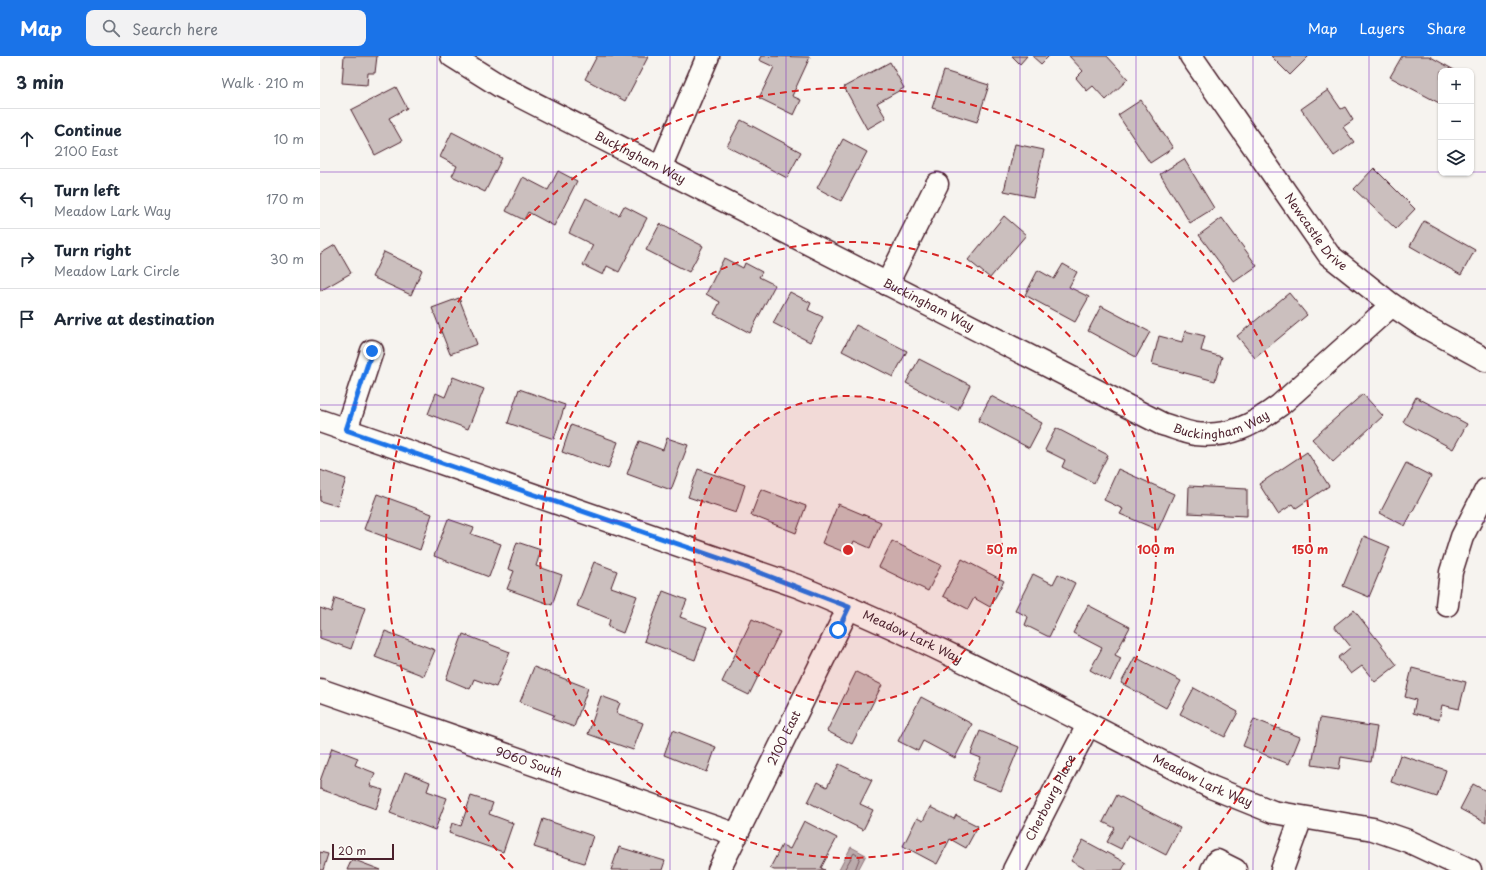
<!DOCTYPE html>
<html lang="en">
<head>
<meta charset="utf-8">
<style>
  :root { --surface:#fff; --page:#f2f2f3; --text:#1f2937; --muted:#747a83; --line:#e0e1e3; --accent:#1a73e8 }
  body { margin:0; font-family:"Playpen Sans",sans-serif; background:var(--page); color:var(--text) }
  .controls { position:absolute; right:12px; top:12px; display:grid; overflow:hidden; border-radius:8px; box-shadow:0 1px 3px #0004 }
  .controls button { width:36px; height:36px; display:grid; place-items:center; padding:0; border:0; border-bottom:1px solid var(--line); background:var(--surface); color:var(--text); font:20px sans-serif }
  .scale { position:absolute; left:12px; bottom:10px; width:62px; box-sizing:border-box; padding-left:4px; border:2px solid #4a1f2b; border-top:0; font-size:11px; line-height:14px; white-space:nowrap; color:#4a1f2b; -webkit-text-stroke:3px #fdfcf7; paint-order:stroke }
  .stop { position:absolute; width:12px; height:12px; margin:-9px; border:3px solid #1a73e8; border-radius:50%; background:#fff }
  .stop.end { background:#1a73e8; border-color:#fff; box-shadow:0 1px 4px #0008 }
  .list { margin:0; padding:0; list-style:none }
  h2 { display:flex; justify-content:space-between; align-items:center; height:52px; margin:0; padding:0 16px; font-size:17px }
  h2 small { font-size:13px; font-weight:400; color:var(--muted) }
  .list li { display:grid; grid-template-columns:26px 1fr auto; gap:12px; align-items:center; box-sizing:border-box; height:60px; padding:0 16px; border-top:1px solid var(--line) }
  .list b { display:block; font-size:15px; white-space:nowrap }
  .list p { margin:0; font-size:13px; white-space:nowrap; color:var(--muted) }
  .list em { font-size:13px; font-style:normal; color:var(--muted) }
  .icon { flex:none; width:22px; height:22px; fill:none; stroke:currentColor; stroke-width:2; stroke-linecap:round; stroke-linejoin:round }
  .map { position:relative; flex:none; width:1166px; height:814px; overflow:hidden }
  header { display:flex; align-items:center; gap:24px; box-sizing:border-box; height:56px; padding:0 20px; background:var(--accent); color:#fff }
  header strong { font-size:19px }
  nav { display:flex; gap:22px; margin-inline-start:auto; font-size:14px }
  .search { width:280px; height:36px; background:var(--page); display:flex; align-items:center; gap:10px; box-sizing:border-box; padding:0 14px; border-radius:8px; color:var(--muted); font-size:15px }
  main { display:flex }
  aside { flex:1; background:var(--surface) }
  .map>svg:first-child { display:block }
  .water { fill:#bbabac; stroke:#8e7378 }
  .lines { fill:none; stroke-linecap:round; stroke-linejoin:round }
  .shore { stroke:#77575f; stroke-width:1 }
  .building { fill:#cbbfbe; stroke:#4a1f2b }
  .minor-casing { stroke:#4a1f2b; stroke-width:25 }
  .minor { stroke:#fdfcf7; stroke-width:22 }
  .route { stroke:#1a73e8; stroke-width:5 }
  .grid { fill:none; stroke:#7b2cbf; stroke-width:1; stroke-opacity:0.55 }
  .ring { fill:none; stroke:#d62828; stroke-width:2; stroke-dasharray:7 5 }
  .labels { text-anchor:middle; stroke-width:3; stroke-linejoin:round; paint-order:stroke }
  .street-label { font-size:12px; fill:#4a1f2b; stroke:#fdfcf7 }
  .centre { fill:#d62828; stroke:#fdfcf7; stroke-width:2 }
  .ring-label { font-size:12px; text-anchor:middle; font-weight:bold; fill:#d62828; stroke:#fdfcf7; stroke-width:3; stroke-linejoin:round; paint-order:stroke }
</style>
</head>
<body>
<header>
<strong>Map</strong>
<div class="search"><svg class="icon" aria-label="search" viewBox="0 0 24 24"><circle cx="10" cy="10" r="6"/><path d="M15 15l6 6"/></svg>Search here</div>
<nav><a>Map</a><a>Layers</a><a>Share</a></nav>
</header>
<main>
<aside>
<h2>3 min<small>Walk · 210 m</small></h2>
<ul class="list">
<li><svg class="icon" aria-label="ahead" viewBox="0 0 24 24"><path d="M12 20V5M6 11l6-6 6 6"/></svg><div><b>Continue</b><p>2100 East</p></div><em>10 m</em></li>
<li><svg class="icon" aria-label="left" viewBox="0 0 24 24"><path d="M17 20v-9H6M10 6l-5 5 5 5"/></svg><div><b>Turn left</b><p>Meadow Lark Way</p></div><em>170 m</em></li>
<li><svg class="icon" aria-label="right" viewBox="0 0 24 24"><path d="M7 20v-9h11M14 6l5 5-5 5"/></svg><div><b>Turn right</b><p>Meadow Lark Circle</p></div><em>30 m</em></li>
<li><svg class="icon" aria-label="arrive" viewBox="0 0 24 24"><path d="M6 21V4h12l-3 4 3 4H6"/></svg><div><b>Arrive at destination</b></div></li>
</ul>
</aside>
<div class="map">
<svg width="1166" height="814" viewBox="0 0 1166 814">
  <rect width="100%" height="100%" fill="#f6f3ef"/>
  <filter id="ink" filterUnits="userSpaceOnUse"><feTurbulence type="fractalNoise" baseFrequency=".025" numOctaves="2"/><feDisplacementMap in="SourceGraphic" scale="8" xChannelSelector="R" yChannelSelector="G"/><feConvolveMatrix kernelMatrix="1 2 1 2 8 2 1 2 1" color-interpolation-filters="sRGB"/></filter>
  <g filter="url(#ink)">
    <path class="water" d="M 531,791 L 546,799 L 538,814 L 519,814 Z"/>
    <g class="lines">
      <path class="shore" d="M 524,814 L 534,797 L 540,801 L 535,814"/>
    </g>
    <path class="building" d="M 24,0 L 57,0 L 55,17 L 48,17 L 47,29 L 22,27 Z
      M 277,0 L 328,1 L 305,45 L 265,23 Z
      M 441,0 L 490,1 L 472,40 L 481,44 L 474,59 L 439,42 L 454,11 L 439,4 Z
      M 692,0 L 707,0 L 700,8 Z
      M 712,0 L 729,0 L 721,8 Z
      M 749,0 L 787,0 L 808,23 L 786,44 L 773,30 L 767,35 L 756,22 L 763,15 Z
      M 951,0 L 989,0 L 970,19 Z
      M 1082,0 L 1109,0 L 1136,15 L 1121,15 L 1121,48 L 1070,21 Z
      M 570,6 L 584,32 L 557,47 L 566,62 L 547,73 L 524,31 Z
      M 624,15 L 669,29 L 657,66 L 612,52 Z
      M 76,31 L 87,52 L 69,62 L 82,85 L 55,99 L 31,54 Z
      M 1008,34 L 1021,53 L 1025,51 L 1033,64 L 1023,71 L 1034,86 L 1014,100 L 981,53 Z
      M 821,44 L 853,92 L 830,107 L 798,59 Z
      M 421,64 L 481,96 L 467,122 L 407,90 Z
      M 132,76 L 182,102 L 165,136 L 132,120 L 137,110 L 120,101 Z
      M 523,83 L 547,96 L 521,145 L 497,132 Z
      M 695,88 L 724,94 L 713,141 L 684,135 Z
      M 864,103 L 894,152 L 870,167 L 840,118 Z
      M 1054,112 L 1095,153 L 1076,173 L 1034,133 Z
      M 238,115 L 257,125 L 234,170 L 208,156 L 204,164 L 186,155 L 203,121 L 228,134 Z
      M 266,142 L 299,159 L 304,150 L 327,162 L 299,216 L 287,210 L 283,219 L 263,209 L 273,189 L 249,177 Z
      M 684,160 L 706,179 L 670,222 L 648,204 Z
      M 902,162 L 937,210 L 914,226 L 879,179 Z
      M 1104,165 L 1155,194 L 1141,219 L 1090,190 Z
      M 340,168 L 383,190 L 369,216 L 326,194 Z
      M 15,189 L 31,217 L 0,235 L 0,198 Z
      M 64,196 L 102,214 L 91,239 L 52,221 Z
      M 404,202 L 423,212 L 425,207 L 442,216 L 439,221 L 455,229 L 430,277 L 394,258 L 400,246 L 386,238 Z
      M 743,208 L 757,216 L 749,231 L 769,241 L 755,266 L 705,239 L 718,214 L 734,223 Z
      M 470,236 L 491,247 L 488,254 L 503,261 L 490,286 L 453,267 Z
      M 969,237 L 987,259 L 935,302 L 917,280 Z
      M 139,242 L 157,288 L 130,298 L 112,252 Z
      M 781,250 L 830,276 L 816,301 L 768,275 Z
      M 536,269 L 587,295 L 573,321 L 522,295 Z
      M 865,275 L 885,280 L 881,295 L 902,301 L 895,325 L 832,308 L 839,280 L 862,286 Z
      M 599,303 L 650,329 L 638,354 L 586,327 Z
      M 133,321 L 164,333 L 148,373 L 108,358 L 116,337 L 125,341 Z
      M 199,333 L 245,349 L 234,383 L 188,367 Z
      M 1043,338 L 1063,360 L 1013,406 L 992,383 Z
      M 671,340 L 722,367 L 709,392 L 658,365 Z
      M 1096,341 L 1147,368 L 1133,393 L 1083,366 Z
      M 251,369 L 298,386 L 288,413 L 242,396 Z
      M 736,372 L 788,399 L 774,427 L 742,411 L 745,404 L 725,394 Z
      M 347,382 L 368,389 L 351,434 L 307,418 L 319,385 L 343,394 Z
      M 987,396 L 1009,430 L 976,452 L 973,448 L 958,458 L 939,428 Z
      M 1086,407 L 1111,420 L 1085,470 L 1060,457 Z
      M 378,413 L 425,429 L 416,457 L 368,441 Z
      M 798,413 L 854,438 L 838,474 L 800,458 L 803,453 L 784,444 Z
      M 0,414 L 26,423 L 17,450 L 0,445 Z
      M 869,430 L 927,433 L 927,460 L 868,457 Z
      M 441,433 L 486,450 L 476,477 L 431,459 Z
      M 57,438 L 112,458 L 100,494 L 44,473 Z
      M 518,448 L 561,466 L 550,492 L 534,485 L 529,498 L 502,487 Z
      M 128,463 L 154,472 L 151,478 L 181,488 L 169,521 L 114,500 Z
      M 1044,480 L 1070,491 L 1049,541 L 1023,530 Z
      M 572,485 L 621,509 L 608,535 L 559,511 Z
      M 197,486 L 221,494 L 216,510 L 242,519 L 232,549 L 187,533 L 194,515 L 188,513 Z
      M 642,503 L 684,525 L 670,551 L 654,542 L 648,553 L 623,540 Z
      M 274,506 L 297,515 L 291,531 L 317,540 L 303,577 L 288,571 L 290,563 L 257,550 Z
      M 713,518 L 733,528 L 738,518 L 755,527 L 729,581 L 705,569 L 708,561 L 695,554 Z
      M 343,535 L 367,544 L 360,561 L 387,571 L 375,604 L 324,585 Z
      M 15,542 L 45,552 L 31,593 L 0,582 L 0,552 L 11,556 Z
      M 768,549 L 810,571 L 795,599 L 801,602 L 790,625 L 770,614 L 782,592 L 753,577 Z
      M 1034,554 L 1077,609 L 1055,626 L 1042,610 L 1031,618 L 1018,602 L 1031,591 L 1014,570 Z
      M 432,563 L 460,576 L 429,639 L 402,626 Z
      M 65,575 L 115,594 L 104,620 L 55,601 Z
      M 143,578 L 190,596 L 176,631 L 154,623 L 150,633 L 126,623 Z
      M 815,601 L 861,625 L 846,652 L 801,627 Z
      M 214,611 L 268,632 L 254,671 L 232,663 L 234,659 L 200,646 Z
      M 1092,612 L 1146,626 L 1139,653 L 1122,649 L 1119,664 L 1093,657 L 1096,644 L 1085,641 Z
      M 536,616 L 562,629 L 532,688 L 507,675 Z
      M 874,632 L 918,656 L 905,681 L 860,658 Z
      M 281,640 L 300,647 L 296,657 L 323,667 L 313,694 L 268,678 Z
      M 601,641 L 652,668 L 635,702 L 603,685 L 598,695 L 578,685 Z
      M 1000,662 L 1057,671 L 1051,706 L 1021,701 L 1019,713 L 992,709 Z
      M 934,663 L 980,681 L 969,708 L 923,690 Z
      M 353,674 L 396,691 L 387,716 L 344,699 Z
      M 660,675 L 699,691 L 681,735 L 652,724 L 661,702 L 651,698 Z
      M 12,692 L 38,702 L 35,709 L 55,717 L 50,730 L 63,734 L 56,753 L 0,733 L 0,725 Z
      M 1080,699 L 1126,714 L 1117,741 L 1071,726 Z
      M 519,708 L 552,724 L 540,748 L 553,754 L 543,774 L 488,746 L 498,726 L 507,731 Z
      M 85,716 L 110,726 L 107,735 L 127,742 L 115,774 L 70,757 Z
      M 1153,728 L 1166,735 L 1166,767 L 1140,753 Z
      M 797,739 L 860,772 L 846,799 L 808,779 L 801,793 L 787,786 L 795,772 L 783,766 Z
      M 151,740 L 173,747 L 169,758 L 193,767 L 183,796 L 129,777 L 132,767 L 141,770 Z
      M 610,751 L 634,763 L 636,759 L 658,770 L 646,792 L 630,783 L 617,808 L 583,790 L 597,762 L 603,765 Z
      M 223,763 L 273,780 L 264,807 L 214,791 Z
      M 484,765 L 517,782 L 501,812 L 505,814 L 454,814 L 450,812 L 462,789 L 470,793 Z
      M 763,784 L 806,807 L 802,814 L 767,814 L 751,805 Z
      M 299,791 L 345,805 L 342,814 L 291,814 Z
      M 0,796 L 8,798 L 3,814 L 0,814 Z
      M 32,803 L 61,814 L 27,814 Z"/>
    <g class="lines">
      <g class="minor-casing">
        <g id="minor">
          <path id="s1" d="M 132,0 L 180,30 L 842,368 C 853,371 864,376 875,378 C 910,382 933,369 960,349 L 1072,249"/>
          <path id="s2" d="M 871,0 L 1009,199 L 1072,249 L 1102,269 L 1166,304"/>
          <path d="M 340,112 L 388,0"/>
          <path d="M 567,228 L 617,128"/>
          <path id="s3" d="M 0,365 L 477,530 C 620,588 754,662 891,731 L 953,756 L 1053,773 L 1088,785 L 1150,814"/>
          <path d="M 26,374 L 52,295"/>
          <path d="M 1127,549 L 1131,516 L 1142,481 L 1166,434"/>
          <path id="s4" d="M 0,634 L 417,779"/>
          <path id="s5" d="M 399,814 L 529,551"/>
          <path id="s6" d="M 694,814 L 768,669"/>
          <path d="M 892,814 L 897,805 L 915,814"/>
          <path d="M 962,814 L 981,762"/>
        </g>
      </g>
      <use href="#minor" class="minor"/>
    </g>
  </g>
  <g class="lines" filter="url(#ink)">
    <path class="route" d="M 52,295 L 26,374 L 425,511 L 529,551 L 518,574"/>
  </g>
  <path class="grid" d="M 117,0 L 117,814M 233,0 L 233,814M 350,0 L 350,814M 466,0 L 466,814M 583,0 L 583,814M 700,0 L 700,814M 816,0 L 816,814M 933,0 L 933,814M 1049,0 L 1049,814M 0,116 L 1121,116M 1151,116 L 1166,116M 0,233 L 1166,233M 0,349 L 1166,349M 0,465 L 1166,465M 0,581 L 1166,581M 0,698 L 1166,698"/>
  <circle cx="528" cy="494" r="154" fill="#d62828" fill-opacity=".12"/>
  <g class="ring">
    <circle cx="528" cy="494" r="154"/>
    <circle cx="528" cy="494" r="308"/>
    <path d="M193 812A462 462 0 1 1 863 812"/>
  </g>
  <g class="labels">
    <g class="street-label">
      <text dy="4" stroke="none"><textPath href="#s1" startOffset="214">Buckingham Way</textPath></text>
      <text dy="4" stroke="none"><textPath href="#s2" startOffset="216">Newcastle Drive</textPath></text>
      <text dy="4" stroke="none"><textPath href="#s1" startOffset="538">Buckingham Way</textPath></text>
      <text dy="4" stroke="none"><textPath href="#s1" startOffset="862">Buckingham Way</textPath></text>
      <text dy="4" stroke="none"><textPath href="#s3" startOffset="631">Meadow Lark Way</textPath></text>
      <text dy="4" stroke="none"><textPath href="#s5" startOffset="147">2100 East</textPath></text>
      <text dy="4" stroke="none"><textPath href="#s4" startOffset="221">9060 South</textPath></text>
      <text dy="4" stroke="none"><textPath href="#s3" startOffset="955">Meadow Lark Way</textPath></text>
      <text dy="4" stroke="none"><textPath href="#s6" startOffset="81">Cherbourg Place</textPath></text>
    </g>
  </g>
  <circle cx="528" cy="494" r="6" class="centre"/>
  <g class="ring-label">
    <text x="682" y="498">50 m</text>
    <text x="836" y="498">100 m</text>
    <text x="990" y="498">150 m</text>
  </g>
</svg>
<div class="controls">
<button>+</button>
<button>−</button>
<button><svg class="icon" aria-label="layers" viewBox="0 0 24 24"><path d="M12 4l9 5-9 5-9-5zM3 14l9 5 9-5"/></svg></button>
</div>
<div class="scale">20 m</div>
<div class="stop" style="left:518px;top:574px"></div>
<div class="stop end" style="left:52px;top:295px"></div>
</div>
</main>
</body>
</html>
